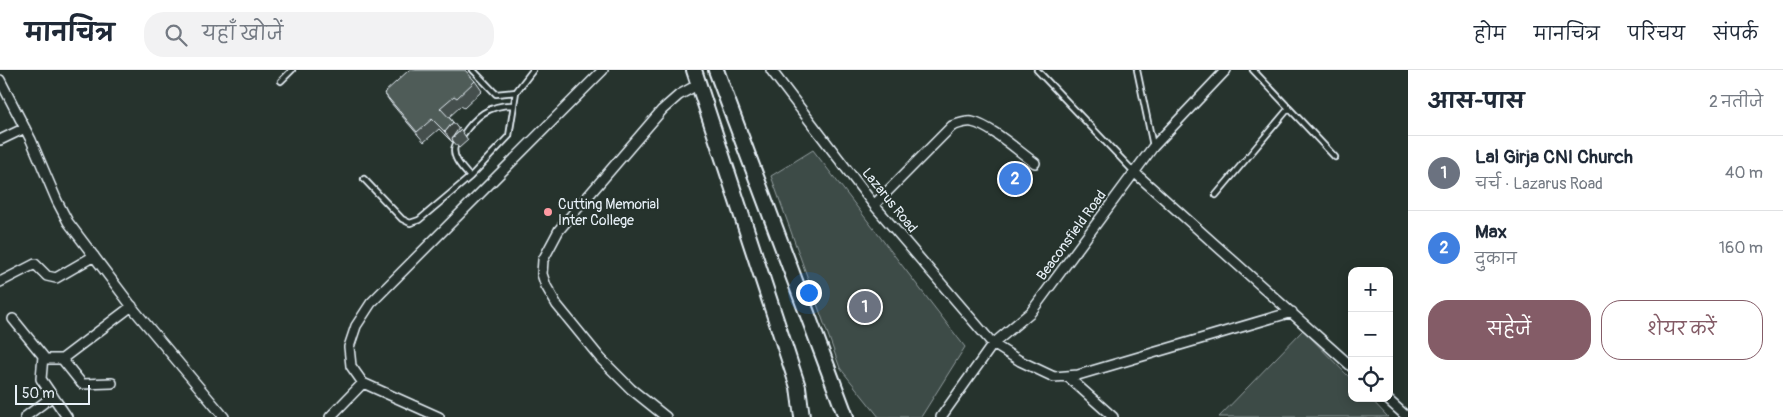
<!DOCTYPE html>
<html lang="hi">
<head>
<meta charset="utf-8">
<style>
  :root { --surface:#fff; --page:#f2f2f3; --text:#1f2937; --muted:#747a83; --line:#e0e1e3; --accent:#845c67 }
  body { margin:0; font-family:Pangolin,"Playpen Sans Deva",sans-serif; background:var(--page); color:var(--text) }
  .controls { position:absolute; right:15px; bottom:15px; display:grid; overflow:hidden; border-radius:10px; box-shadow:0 2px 12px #0003 }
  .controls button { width:45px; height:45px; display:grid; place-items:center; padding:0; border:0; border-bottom:1px solid var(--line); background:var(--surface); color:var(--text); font:25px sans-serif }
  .scale { position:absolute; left:15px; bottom:12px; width:75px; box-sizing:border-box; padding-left:5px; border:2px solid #e8f1f8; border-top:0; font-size:14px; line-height:18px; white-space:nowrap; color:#e8f1f8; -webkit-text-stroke:4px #26332d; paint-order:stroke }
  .you { position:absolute; left:808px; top:222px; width:18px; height:18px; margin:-12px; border:4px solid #fff; border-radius:50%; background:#1a73e8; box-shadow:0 0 0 8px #1a73e833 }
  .badge { display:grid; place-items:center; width:32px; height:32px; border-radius:50%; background:var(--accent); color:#fff; font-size:16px; font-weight:700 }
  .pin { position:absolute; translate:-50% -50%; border:2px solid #fff; box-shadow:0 1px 5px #0006 }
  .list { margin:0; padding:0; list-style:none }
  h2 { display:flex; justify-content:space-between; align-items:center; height:65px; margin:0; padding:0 20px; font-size:21px }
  h2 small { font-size:16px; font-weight:400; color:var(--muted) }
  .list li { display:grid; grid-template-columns:32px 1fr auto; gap:15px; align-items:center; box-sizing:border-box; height:75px; padding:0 20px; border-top:1px solid var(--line) }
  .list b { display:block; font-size:19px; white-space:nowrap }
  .list p { margin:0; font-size:16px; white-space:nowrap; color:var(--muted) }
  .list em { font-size:16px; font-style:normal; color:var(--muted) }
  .actions { display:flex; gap:10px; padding:15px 20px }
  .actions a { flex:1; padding:11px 0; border:1px solid var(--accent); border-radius:20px; text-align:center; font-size:18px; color:var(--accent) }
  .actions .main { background:var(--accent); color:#fff }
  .icon { flex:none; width:28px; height:28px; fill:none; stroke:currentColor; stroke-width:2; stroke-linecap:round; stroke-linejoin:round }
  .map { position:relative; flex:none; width:1408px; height:347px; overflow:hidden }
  header { display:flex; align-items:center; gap:30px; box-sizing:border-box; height:70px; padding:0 25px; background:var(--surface); border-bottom:1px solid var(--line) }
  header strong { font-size:24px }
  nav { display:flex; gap:28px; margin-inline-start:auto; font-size:18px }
  .search { width:350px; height:45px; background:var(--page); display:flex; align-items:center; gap:12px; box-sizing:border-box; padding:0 18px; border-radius:20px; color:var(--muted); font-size:19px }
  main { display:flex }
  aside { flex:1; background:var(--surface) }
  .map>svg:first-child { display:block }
  .park { fill:#3e4b47; stroke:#939ea0 }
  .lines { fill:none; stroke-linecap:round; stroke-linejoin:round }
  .service-casing { stroke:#e8f1f8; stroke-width:8 }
  .minor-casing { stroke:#e8f1f8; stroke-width:12 }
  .primary-casing { stroke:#e8f1f8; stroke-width:18 }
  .service { stroke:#26332d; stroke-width:4.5 }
  .minor { stroke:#26332d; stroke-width:9 }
  .primary { stroke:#26332d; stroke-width:14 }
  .wall { fill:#454f4d; stroke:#e8f1f8 }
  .shaded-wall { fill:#38403e; stroke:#e8f1f8 }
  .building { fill:#505c59; stroke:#e8f1f8 }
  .poi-dot { fill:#ff9aa2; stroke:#26332d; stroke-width:2 }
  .labels { text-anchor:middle; stroke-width:4; stroke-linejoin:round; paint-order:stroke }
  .street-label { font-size:14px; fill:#e8f1f8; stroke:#26332d }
  .poi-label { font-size:14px; fill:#e8f1f8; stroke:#26332d; text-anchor:start }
</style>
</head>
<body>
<header>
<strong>मानचित्र</strong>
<div class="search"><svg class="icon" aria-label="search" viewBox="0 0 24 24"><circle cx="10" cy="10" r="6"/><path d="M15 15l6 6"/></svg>यहाँ खोजें</div>
<nav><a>होम</a><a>मानचित्र</a><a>परिचय</a><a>संपर्क</a></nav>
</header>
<main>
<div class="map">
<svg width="1408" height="347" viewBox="0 0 1408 347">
  <rect width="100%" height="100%" fill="#26332d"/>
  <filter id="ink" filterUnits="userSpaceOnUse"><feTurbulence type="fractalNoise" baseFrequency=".02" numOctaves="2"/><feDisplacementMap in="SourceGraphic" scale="10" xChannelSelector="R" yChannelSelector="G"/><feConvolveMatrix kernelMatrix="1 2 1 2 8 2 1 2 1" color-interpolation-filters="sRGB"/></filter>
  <g filter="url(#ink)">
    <path class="park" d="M 813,80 L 965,277 L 921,347 L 879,347 L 840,298 L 771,106 Z
      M 1303,260 L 1352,310 L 1352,328 L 1370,328 L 1388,347 L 1219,347 Z"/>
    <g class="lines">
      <g class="service-casing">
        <path id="service" d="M 473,0 L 496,24 L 516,22
          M 1037,0 L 1134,102
          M 1137,0 L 1153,76
          M 1253,0 L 1335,87
          M 281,11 L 292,0
          M 470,107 C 463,99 451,87 455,76 C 456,73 460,68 462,66 C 475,47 489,34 514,35
          M 364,109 L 402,149 L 410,153 L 419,150 L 470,107 L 509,66 L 516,22 L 533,0
          M 1216,125 L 1289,38"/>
      </g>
      <g class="minor-casing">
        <path id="minor" d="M 771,0 L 874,135 L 993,274 L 1020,291 L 1054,307 L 1078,305 L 1292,242
          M 0,10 L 31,70 L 57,131 L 68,152 L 136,242 L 224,347
          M 0,70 L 25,58
          M 1134,102 L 1352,297
          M 874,135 L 952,56 C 958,54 966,51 972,52 C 991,56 1018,81 1035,93
          M 0,212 L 35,194 L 47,206 L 56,208 L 94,186
          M 13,249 L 43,286 L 41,309 L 67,347
          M 44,289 L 62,289 L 82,314 L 112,313
          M 62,289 L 132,236
          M 1067,306 L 1113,347
          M 1386,328 L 1407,347
          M 25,347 L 53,326
          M 330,347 L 363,313
          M 439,347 L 363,313 L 351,296 L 349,277 L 356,256 L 371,233 L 603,0
          M 666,347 L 631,319 L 601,289 L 557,235 L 546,216 L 542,204 L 543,190 L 559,160 L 662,40 L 679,25 L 699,14
          M 941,347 L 993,274 L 1031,242 L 1153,77 L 1226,0"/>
      </g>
      <g class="primary-casing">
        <path id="primary" d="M 694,0 L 798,317 L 802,347
          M 716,0 L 846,347"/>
      </g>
      <use href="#service" class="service"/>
      <use href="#minor" class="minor"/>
      <use href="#primary" class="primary"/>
    </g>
    <path class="wall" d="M 475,11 L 482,21 L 464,38 L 461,36 L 449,47 L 458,59 L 461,60 L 468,70 L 459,78 L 453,71 L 452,72 L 439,59 L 424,72 L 391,33 L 384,23 Z"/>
    <path class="shaded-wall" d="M 453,52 L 460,61 L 452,68 L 453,71 L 452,72 L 445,62 Z"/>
    <path class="building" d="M 409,0 L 465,0 L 475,11 L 457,28 L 454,26 L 440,38 L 453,52 L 445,62 L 432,49 L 417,62 L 384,23 Z
      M 459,58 L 461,60 L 452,68 Z"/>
  </g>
  <circle class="poi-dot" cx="548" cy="142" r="5"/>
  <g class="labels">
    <g class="street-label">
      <text transform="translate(890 130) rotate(51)" y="5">Lazarus Road</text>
      <text transform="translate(1071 165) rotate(-54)" y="5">Beaconsfield Road</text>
    </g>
    <g class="poi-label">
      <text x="558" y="139">Cutting Memorial<tspan x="558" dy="16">Inter College</tspan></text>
    </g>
  </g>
</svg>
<div class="controls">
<button>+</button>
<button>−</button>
<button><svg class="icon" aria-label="locate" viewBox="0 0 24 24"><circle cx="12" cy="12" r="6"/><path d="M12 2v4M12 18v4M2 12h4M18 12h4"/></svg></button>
</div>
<div class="scale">50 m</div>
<div class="you"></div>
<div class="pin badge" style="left:865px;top:237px;background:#6b7280">1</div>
<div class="pin badge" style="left:1015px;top:109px;background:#3f7fe0">2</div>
</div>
<aside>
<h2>आस-पास<small>2 नतीजे</small></h2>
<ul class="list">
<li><span class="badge" style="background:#6b7280">1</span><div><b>Lal Girja CNI Church</b><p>चर्च · Lazarus Road</p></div><em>40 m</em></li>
<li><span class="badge" style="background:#3f7fe0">2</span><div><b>Max</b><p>दुकान</p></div><em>160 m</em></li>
</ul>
<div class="actions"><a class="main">सहेजें</a><a>शेयर करें</a></div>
</aside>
</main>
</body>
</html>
